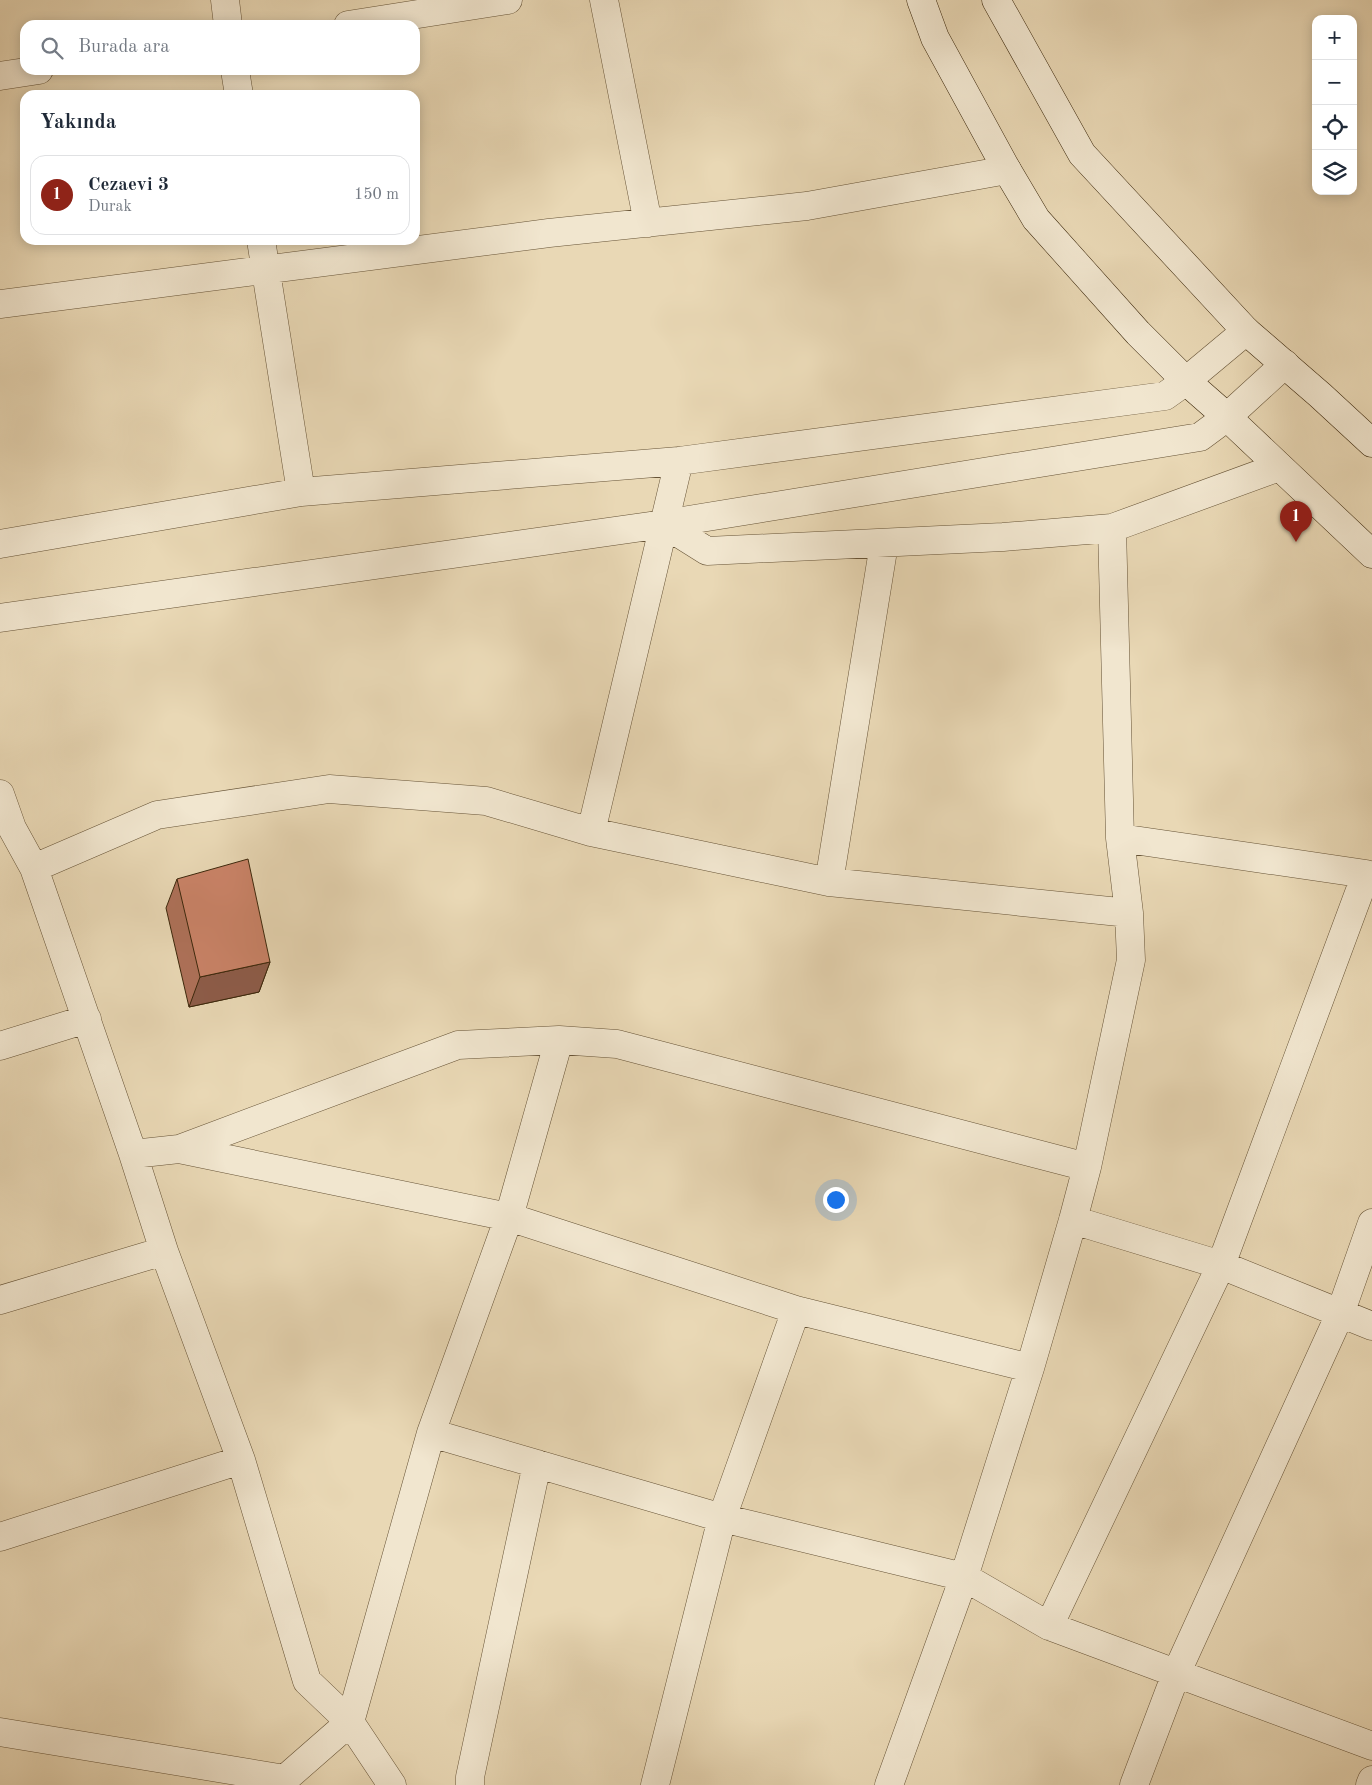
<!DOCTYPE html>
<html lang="tr">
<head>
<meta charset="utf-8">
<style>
  :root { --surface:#fff; --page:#f6f6f7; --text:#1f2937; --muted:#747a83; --line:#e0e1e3; --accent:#8f2418 }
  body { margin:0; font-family:"Old Standard TT",serif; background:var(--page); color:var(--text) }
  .controls { position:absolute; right:15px; top:15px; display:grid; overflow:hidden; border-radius:10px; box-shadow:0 2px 12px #0003 }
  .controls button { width:45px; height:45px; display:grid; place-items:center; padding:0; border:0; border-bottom:1px solid var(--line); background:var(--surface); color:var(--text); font:25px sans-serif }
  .you { position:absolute; left:835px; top:1199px; width:18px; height:18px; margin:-12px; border:4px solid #fff; border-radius:50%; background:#1a73e8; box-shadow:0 0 0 8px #1a73e833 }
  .badge { display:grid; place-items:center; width:32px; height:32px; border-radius:50%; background:var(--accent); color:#fff; font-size:16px; font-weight:700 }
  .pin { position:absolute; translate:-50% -41px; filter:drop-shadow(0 1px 2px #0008) }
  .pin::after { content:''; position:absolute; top:26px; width:18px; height:15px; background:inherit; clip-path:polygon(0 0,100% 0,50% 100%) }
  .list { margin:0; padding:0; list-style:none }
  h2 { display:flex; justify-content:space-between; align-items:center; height:65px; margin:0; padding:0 20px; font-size:21px }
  h2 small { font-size:16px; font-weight:400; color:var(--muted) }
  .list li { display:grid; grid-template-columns:32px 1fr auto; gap:15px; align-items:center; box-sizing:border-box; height:80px; margin:0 10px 10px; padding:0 10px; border:1px solid var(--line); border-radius:15px }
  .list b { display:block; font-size:19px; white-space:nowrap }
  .list p { margin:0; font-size:16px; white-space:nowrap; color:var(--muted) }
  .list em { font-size:16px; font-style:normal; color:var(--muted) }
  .icon { flex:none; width:28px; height:28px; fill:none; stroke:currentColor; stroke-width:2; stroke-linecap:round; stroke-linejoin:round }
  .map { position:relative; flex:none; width:1372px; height:1785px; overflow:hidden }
  .search { position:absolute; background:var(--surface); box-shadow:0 2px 12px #0003; left:20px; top:20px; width:400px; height:55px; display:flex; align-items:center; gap:12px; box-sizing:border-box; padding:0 18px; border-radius:15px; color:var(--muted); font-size:19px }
  .panel { position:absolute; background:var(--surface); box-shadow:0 2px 12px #0003; left:20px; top:90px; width:400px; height:155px; border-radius:15px }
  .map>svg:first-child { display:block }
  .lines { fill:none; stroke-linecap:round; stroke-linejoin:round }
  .minor-casing { stroke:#665336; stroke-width:29 }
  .secondary-casing { stroke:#3b270b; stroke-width:29 }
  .minor { stroke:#f1e6cf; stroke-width:28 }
  .secondary { stroke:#f1e6cf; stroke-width:28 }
  .wall { fill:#ae7159; stroke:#3b270b }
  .shaded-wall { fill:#8d5c49; stroke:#3b270b }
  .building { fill:#ca8368; stroke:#3b270b }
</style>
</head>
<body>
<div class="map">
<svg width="1372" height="1785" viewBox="0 0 1372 1785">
  <rect width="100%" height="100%" fill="#e9d8b5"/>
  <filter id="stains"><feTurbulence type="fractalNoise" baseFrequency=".004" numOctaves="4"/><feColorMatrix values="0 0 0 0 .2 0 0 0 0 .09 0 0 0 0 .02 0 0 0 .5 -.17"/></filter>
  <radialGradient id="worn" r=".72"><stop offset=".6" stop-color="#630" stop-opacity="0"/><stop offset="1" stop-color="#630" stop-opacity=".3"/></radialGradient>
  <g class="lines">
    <g class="minor-casing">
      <path id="minor" d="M 225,0 L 228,25
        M 604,0 L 648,223
        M 348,25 L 508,0
        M 235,70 L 239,95
        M 0,76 L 39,70
        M 261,240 L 301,492
        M 0,304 L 549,233 L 807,206 L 1007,170
        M 664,524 L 707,551 L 1003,537 L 1112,528 L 1279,467
        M 0,544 L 301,492 L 679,461 L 1165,396 L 1186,381 L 1246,331
        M 0,618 L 664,524 L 1200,437 L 1227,417 L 1285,364
        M 0,794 L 12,828 L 34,868 L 133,1154 L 164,1251 L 241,1460 L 307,1681 L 350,1722 L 278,1785
        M 591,832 L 679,461
        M 1120,838 L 1366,874
        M 34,868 L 157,815 L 329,789 L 486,801 L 591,832 L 829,882 L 1129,913 L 1120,838 L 1112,528
        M 829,882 L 884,544
        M 0,1046 L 87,1019
        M 133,1154 L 179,1149
        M 1073,1220 L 1221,1265 L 1372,1326
        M 0,1300 L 164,1251
        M 1030,1368 L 796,1310 L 509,1217 L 179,1149 L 458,1045 L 559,1040 L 617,1044 L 1087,1167
        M 431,1433 L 722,1518 L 964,1577 L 1049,1626 L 1372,1746
        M 0,1537 L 241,1460
        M 1049,1626 L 1221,1265 L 1366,874 L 1372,876
        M 0,1732 L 285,1779
        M 392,1785 L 350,1722 L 431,1433 L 509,1217 L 559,1040
        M 470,1785 L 470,1777 L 537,1464
        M 655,1785 L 722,1518 L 796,1310
        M 889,1785 L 964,1577 L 1030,1368 L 1073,1220 L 1087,1167 L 1131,960 L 1129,913
        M 1134,1785 L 1176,1674 L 1340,1314 L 1372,1223
        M 1370,1785 L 1372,1780"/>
    </g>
    <g class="secondary-casing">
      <path id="secondary" d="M 921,0 L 935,38 L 1007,170 L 1036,219 L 1138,333 L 1186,381 L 1227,417 L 1372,554
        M 996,0 L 1082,154 L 1246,331 L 1320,395 L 1372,443"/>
    </g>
    <use href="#minor" class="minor"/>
    <use href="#secondary" class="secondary"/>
  </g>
  <path class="wall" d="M 177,879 L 270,962 L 259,992 L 189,1007 L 166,908 Z"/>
  <path class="shaded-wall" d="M 270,962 L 259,992 L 189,1007 L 200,977 Z"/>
  <path class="building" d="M 248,859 L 270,962 L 200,977 L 177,879 Z"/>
  <rect width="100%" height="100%" filter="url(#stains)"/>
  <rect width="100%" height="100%" fill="url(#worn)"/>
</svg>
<div class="controls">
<button>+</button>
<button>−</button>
<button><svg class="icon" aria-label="locate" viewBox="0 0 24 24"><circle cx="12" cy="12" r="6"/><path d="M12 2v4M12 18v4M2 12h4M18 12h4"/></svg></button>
<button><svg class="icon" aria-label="layers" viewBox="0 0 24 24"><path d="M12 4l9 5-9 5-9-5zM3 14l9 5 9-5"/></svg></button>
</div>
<div class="you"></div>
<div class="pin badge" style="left:1296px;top:542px">1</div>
<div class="search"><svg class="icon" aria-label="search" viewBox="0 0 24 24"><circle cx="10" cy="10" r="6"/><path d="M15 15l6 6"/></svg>Burada ara</div>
<section class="panel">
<h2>Yakında<small></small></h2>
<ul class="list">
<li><span class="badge">1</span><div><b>Cezaevi 3</b><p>Durak</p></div><em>150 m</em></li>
</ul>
</section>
</div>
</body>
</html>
